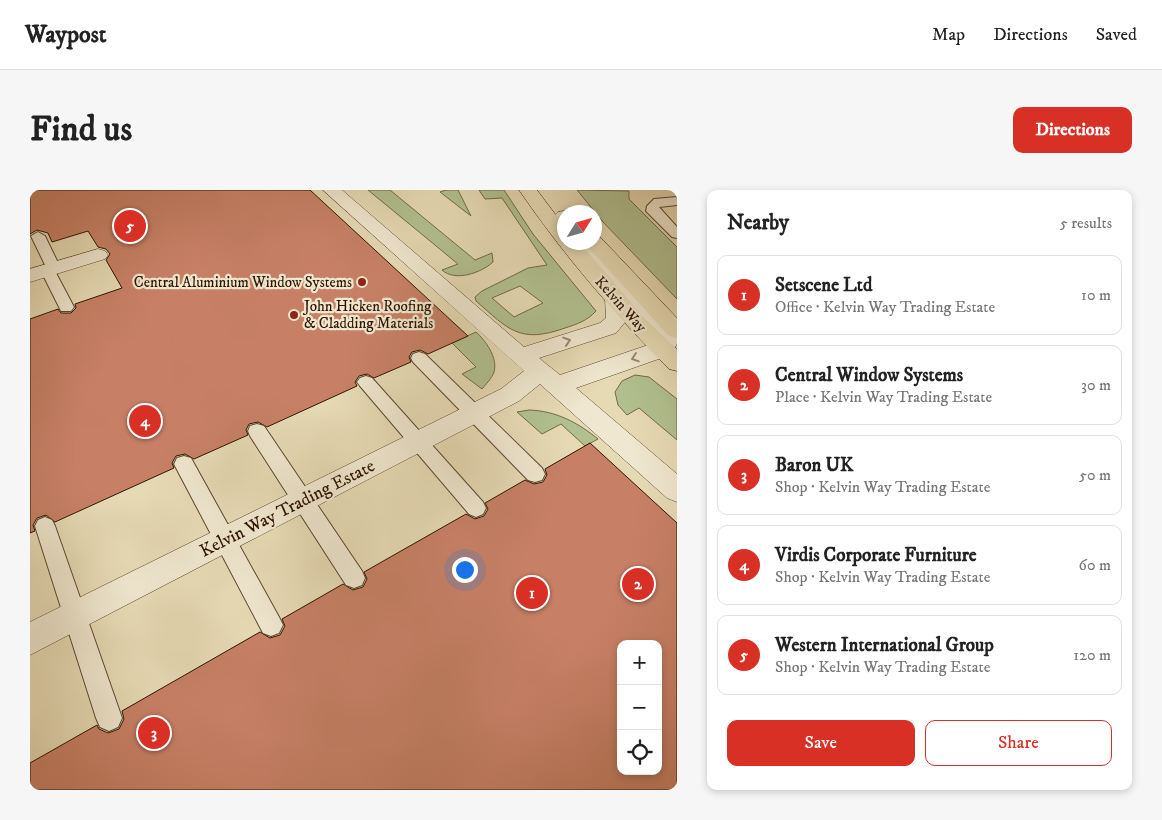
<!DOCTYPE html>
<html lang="en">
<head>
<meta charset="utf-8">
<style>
  :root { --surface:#fff; --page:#f6f6f6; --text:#222; --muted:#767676; --line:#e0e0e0; --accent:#d93025 }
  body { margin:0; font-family:"IM FELL DW Pica",serif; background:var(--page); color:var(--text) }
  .controls { position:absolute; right:15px; bottom:15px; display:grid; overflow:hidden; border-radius:10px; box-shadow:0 2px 8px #0003 }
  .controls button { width:45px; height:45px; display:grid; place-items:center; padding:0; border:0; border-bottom:1px solid var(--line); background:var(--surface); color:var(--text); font:25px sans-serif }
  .compass { position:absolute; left:527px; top:15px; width:45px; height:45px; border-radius:50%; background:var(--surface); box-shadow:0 2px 8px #0003; rotate:53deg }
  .you { position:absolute; left:434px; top:379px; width:18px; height:18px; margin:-12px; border:4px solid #fff; border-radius:50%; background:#1a73e8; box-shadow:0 0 0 8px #1a73e833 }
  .badge { display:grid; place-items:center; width:32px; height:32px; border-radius:50%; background:var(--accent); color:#fff; font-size:16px; font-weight:700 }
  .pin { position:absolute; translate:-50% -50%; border:2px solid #fff; box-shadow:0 1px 5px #0006 }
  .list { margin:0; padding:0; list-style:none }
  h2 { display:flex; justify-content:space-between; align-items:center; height:65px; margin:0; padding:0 20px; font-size:21px }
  h2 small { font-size:16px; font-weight:400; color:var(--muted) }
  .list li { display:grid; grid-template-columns:32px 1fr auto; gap:15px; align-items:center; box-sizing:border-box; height:80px; margin:0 10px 10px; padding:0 10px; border:1px solid var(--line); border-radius:10px }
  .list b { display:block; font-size:19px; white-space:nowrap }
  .list p { margin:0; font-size:16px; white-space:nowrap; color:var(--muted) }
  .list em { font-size:16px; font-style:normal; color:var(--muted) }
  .actions { display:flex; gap:10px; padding:15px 20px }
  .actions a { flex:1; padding:11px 0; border:1px solid var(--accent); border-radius:10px; text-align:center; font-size:18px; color:var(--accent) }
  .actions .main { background:var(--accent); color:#fff }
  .icon { flex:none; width:28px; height:28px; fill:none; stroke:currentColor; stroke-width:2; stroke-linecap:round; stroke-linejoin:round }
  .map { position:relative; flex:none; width:647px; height:600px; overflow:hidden; border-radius:10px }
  header { display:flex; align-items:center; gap:30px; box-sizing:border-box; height:70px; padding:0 25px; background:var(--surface); border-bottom:1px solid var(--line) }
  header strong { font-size:24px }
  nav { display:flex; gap:28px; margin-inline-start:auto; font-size:18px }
  .intro { display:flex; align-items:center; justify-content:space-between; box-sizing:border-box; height:120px; padding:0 30px }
  h1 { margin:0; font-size:35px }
  .button { padding:12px 22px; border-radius:10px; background:var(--accent); color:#fff; font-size:18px; font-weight:700 }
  main { display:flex; gap:30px; padding:0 30px }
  aside { flex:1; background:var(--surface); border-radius:10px; box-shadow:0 2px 8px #0003 }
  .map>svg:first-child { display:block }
  .green { fill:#b2c090; stroke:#706a48; fill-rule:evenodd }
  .building { fill:#c78066; stroke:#2e1400; fill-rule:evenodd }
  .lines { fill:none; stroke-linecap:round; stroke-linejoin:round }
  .lane-casing { stroke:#5c462d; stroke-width:2 }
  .street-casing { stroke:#5c462d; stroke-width:1 }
  .primary-casing { stroke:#2e1400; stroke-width:1 }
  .lane { fill:#efe7cf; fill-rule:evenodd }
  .street { fill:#efe7cf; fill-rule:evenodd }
  .primary { fill:#e6dab5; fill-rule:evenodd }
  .oneway { stroke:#988872 }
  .poi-dot { fill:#8f2418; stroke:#efe7cf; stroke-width:2 }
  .labels { text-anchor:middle; stroke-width:4.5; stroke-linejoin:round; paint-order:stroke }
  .far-poi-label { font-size:15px; fill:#2e1400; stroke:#efe7cf; text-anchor:end }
  .far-street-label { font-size:15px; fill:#2e1400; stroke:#efe7cf }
  .street-label { font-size:18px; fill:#2e1400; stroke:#efe7cf }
</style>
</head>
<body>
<header>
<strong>Waypost</strong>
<nav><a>Map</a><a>Directions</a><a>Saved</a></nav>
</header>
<div class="intro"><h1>Find us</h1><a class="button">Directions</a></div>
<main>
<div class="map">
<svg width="647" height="600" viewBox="0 0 647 600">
  <rect width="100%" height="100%" fill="#e6dab5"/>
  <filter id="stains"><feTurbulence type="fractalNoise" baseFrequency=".004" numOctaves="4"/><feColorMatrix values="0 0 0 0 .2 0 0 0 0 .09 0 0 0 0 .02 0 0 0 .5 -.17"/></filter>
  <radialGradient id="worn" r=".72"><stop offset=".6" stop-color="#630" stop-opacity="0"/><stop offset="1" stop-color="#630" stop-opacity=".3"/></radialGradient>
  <path class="green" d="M 338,0 L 360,0 L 445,70 L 462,63 L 463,72 C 451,83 425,92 412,80 L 428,74 Z
    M 416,0 L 428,0 L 441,26 L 410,2 Z
    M 449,0 L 474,0 L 503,44 L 566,121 C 557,131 547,134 535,138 C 490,154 479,140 446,111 L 445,107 L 452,101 L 498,78 L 517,75 L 472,8 L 455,9 ZM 490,96 L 513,113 L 484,127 L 462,108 Z
    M 547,0 L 599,1 L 599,9 L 647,57 L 647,109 L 573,32 Z
    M 446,142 C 456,151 468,168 464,182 C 462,188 456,194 452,199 L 432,184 L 446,177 L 422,153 Z
    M 605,185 L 619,187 L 647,209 L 647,250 L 609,218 L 597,225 L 588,215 L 585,202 L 592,191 Z
    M 499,220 C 526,221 547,232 568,249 L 555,256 L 531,234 L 512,244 L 487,222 Z"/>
  <path class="building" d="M 0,0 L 280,0 L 438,146 L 398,164 L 390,160 L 382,162 L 379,167 L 381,172 L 344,188 L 337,184 L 329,186 L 325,192 L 327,196 L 237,237 L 228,232 L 219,234 L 216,240 L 218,245 L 164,269 L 155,264 L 146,266 L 142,273 L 144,278 L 25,332 L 16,325 L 7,328 L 3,335 L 5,341 L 0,343 L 0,129 L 28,119 L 31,123 L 41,123 L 46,118 L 45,114 L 92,98 L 76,70 L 80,64 L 76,59 L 68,57 L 58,41 L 22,52 L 18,43 L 7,40 L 0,44 Z
    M 560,253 L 647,333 L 647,600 L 0,600 L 0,573 L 67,535 L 69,539 L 78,543 L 89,539 L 94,529 L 92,521 L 230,442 L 240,448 L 250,445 L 255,436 L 252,429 L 313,394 L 323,400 L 333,397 L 337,389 L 334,382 L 436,324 L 445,329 L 454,326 L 458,319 L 455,313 L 495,290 L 504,294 L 513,292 L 517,285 L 515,279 ZM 591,454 L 628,454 L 628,581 L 591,581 Z"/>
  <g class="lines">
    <g class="lane-casing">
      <path id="lane" d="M 647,7 L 647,15 L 629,17 L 647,37 L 647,48 L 642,47 L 616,21 L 617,16 L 624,9 Z
        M 8,42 L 15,46 L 31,79 L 26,83 L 44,117 L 41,121 L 31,121 L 11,81 L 16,77 L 1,46 Z
        M 389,162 L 395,164 L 512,278 L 515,284 L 512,290 L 505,292 L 498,290 L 383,172 L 381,168 L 383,164 Z
        M 336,186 L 342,188 L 453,312 L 456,318 L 453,324 L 446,327 L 439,324 L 330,196 L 327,192 L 330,188 Z
        M 227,234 L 234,236 L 332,381 L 335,388 L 332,395 L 324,398 L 316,395 L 220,246 L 218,241 L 220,236 Z
        M 154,266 L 161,268 L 249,427 L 253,435 L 249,443 L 241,446 L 233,443 L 144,274 L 147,268 Z
        M 15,327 L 22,330 L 25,336 L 92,528 L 88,537 L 79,541 L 70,537 L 66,528 L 5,336 L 8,330 Z"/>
    </g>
    <g class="street-casing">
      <path id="street" d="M 293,0 L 312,0 L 494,157 L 570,133 L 576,128 L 575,108 L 578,103 L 583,102 L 542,52 L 562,52 L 612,110 L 647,144 L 647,154 L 640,165 L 546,198 L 647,284 L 647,312 L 637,308 L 510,194 L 489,211 L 0,465 L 0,432 L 471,199 L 494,181 ZM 599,121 L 627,150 L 624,153 L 530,185 L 509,168 L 586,143 L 596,131 Z
        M 534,21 L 541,22 L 534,22 L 534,40 L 527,38 L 521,29 L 528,22 Z
        M 68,59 L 75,61 L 78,65 L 75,69 L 0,92 L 0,79 Z"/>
    </g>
    <g class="primary-casing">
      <path id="primary" d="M 489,0 L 507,0 L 534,36 L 534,52 L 549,52 L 615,129 L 647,159 L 647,181 L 639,179 C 584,124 533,64 489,0 Z
        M 564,46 L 571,48 L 647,128 L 647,148 L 639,146 L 557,56 L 555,52 L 564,52 Z"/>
    </g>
    <use href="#lane" class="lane"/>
    <use href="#street" class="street"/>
    <use href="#primary" class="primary"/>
  </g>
  <defs><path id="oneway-chevron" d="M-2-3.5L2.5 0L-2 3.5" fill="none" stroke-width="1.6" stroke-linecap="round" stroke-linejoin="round" transform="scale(1.25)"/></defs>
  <g class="oneway">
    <use href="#oneway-chevron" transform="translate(537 151) rotate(-18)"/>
    <use href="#oneway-chevron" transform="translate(605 168) rotate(161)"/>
  </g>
  <g class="poi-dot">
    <circle cx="332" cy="92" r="5"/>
    <circle cx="264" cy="125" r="5"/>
  </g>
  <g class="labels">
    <g class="far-poi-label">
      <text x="322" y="97">Central Aluminium Window Systems</text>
      <text x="274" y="121" text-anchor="start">John Hicken Roofing<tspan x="274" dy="17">&amp; Cladding Materials</tspan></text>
    </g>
    <g class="far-street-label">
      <text transform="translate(591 114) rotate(48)" y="5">Kelvin Way</text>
    </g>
    <g class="street-label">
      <text transform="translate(257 318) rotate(-27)" y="6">Kelvin Way Trading Estate</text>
    </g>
  </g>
  <rect width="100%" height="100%" filter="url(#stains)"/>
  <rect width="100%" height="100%" fill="url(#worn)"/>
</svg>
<div class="controls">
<button>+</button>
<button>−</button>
<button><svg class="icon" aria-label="locate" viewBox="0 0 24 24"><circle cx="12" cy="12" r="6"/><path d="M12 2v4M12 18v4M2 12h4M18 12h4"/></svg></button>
</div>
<svg class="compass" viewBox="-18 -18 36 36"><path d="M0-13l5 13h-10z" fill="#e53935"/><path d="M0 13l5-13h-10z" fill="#767676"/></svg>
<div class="you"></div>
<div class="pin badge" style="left:502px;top:403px">1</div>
<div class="pin badge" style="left:608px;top:394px">2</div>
<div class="pin badge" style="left:124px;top:543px">3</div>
<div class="pin badge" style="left:115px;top:231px">4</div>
<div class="pin badge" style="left:100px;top:36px">5</div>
</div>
<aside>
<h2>Nearby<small>5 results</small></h2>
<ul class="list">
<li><span class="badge">1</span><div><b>Setscene Ltd</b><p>Office · Kelvin Way Trading Estate</p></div><em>10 m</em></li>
<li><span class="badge">2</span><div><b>Central Window Systems</b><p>Place · Kelvin Way Trading Estate</p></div><em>30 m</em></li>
<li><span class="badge">3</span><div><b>Baron UK</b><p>Shop · Kelvin Way Trading Estate</p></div><em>50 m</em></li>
<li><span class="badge">4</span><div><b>Virdis Corporate Furniture</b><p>Shop · Kelvin Way Trading Estate</p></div><em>60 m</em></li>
<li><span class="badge">5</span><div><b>Western International Group</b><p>Shop · Kelvin Way Trading Estate</p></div><em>120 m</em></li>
</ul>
<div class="actions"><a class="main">Save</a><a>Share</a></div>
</aside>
</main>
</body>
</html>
